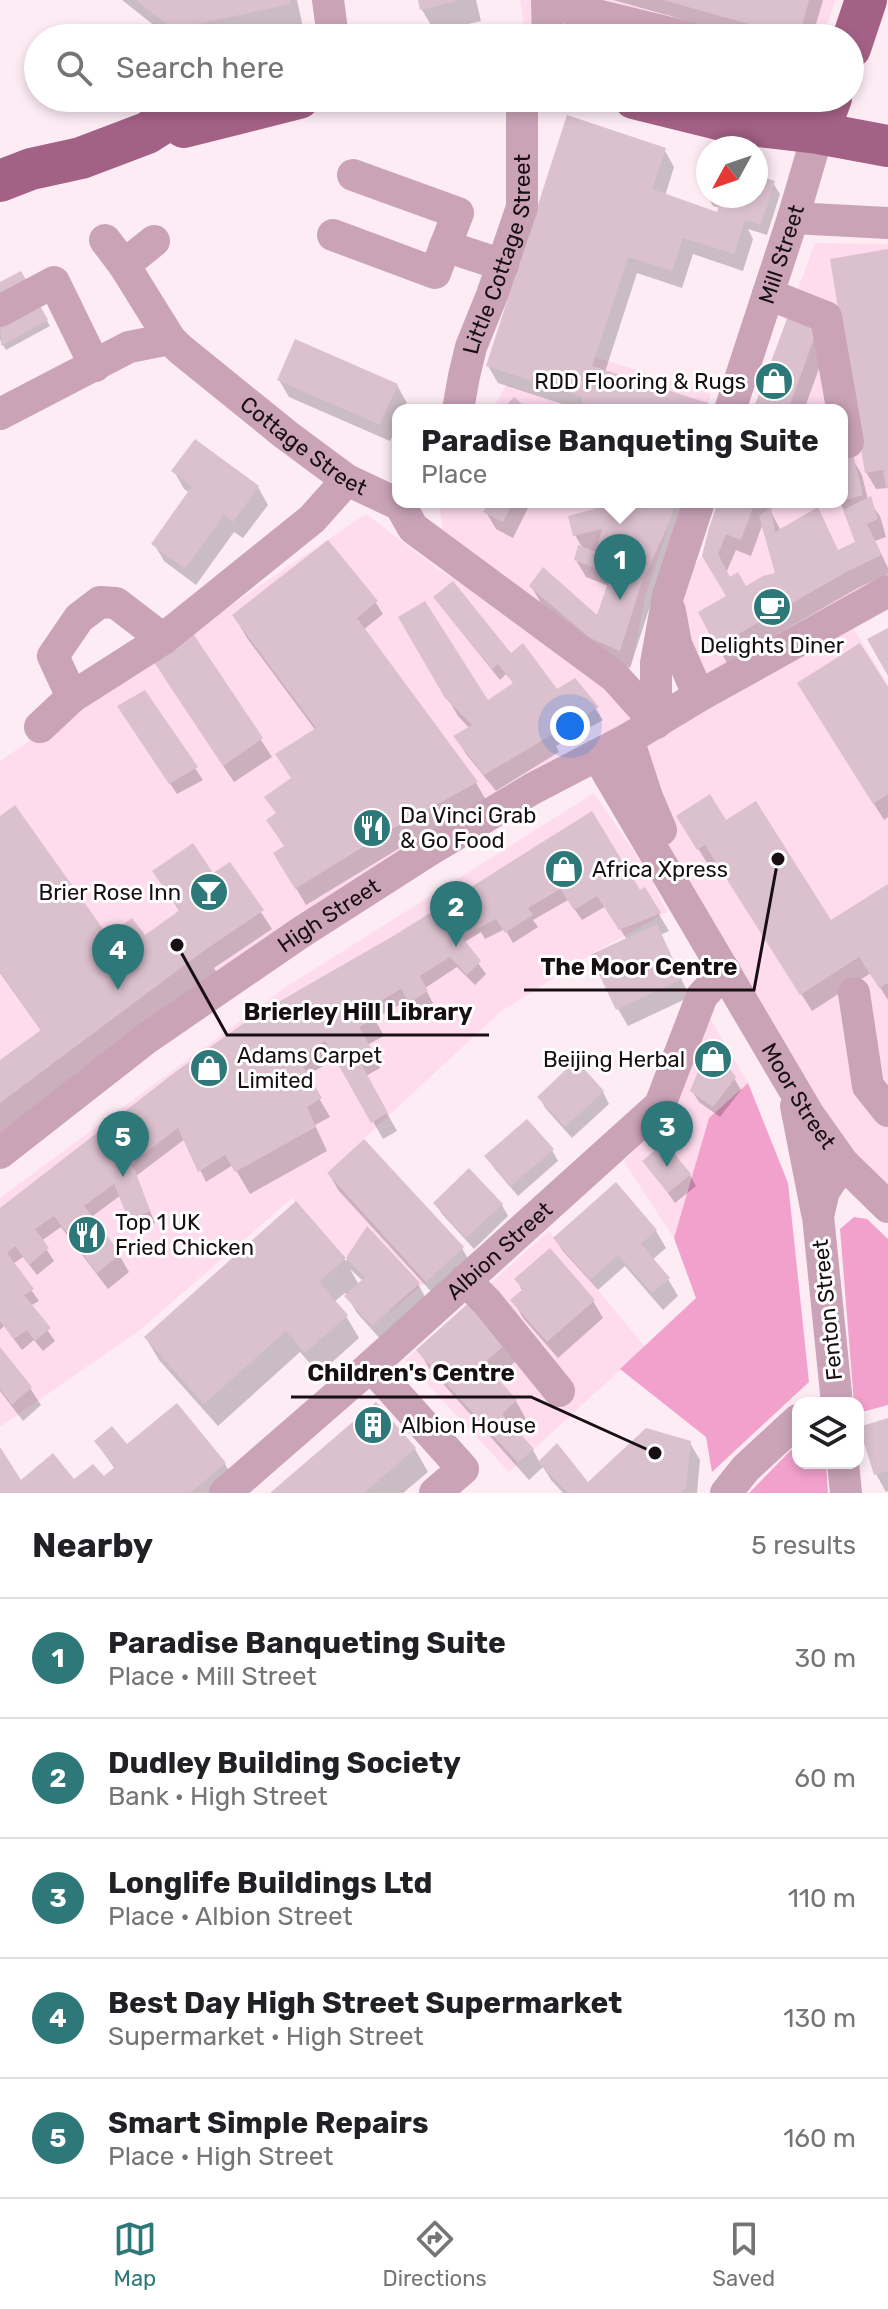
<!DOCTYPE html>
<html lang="en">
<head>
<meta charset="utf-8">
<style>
  :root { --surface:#fff; --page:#f2f2f2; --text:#202124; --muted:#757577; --line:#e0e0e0; --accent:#2e7879 }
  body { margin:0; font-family:Rubik,sans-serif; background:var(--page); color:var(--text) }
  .controls { position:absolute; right:24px; bottom:24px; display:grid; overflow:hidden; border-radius:16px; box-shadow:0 4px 12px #0003 }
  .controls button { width:72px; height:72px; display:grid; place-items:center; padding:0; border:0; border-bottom:2px solid var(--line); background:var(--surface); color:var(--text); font:40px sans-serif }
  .compass { position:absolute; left:696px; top:136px; width:72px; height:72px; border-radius:50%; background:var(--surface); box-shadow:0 4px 12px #0003; rotate:230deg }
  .you { position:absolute; left:570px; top:726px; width:28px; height:28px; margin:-20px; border:6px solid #fff; border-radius:50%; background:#1a73e8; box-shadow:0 0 0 12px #1a73e833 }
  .badge { display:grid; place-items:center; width:52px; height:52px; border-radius:50%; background:var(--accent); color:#fff; font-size:26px; font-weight:700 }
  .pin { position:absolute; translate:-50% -66px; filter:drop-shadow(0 2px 4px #0008) }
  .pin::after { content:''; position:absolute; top:42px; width:28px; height:24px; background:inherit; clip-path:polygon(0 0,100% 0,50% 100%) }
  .popup { position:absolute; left:392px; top:404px; width:456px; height:104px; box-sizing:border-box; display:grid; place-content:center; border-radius:16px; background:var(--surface); filter:drop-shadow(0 2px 6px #0005); font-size:26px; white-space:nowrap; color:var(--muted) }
  .popup b { font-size:30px; color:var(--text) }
  .popup::after { content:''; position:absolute; left:50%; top:100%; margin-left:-16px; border:16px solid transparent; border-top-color:var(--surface) }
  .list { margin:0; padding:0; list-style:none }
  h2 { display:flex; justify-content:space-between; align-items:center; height:104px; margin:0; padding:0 32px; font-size:34px }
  h2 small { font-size:26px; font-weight:400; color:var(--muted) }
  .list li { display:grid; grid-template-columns:52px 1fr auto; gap:24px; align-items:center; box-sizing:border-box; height:120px; padding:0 32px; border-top:2px solid var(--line) }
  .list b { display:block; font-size:30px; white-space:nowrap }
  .list p { margin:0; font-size:26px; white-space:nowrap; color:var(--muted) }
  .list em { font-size:26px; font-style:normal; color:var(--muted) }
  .icon { flex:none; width:44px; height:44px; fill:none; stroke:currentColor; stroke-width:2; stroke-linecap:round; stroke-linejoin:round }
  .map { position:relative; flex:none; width:888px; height:1493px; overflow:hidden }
  .search { position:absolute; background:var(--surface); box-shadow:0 4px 12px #0003; left:24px; right:24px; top:24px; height:88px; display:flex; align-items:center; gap:20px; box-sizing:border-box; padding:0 28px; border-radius:44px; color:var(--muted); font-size:30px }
  .sheet { height:704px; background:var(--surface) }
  nav { display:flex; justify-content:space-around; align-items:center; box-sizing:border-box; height:112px; border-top:2px solid var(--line); background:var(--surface); font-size:22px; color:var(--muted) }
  nav a { display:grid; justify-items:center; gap:4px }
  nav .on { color:var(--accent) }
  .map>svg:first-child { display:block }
  .built { fill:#fedbed }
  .grass { fill:#f2a1cd }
  .shadow { fill:#0003; fill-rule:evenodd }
  .building { fill:#dbc0ce }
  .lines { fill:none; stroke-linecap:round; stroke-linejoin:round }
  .minor { stroke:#caa3b7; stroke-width:32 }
  .major { stroke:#a46186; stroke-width:42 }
  .labels { text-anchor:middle; stroke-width:6; stroke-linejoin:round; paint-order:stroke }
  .street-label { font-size:22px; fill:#180f13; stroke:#fff }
  .poi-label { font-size:22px; fill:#180f13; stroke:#fff; text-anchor:start }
  .leader { fill:none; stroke:#180f13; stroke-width:3 }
  .callout-dot { fill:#180f13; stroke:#fff; stroke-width:3 }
  .callout-label { font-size:24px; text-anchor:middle; font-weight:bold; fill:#180f13; stroke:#fff; stroke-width:6; stroke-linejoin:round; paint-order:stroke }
</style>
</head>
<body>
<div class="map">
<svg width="888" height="1493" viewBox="0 0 888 1493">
  <rect width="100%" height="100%" fill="#fdecf4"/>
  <path class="built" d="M 520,0 L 835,0 L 823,38 L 526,38 Z
    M 815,243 L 888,244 L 888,589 L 845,615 L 888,685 L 888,1207 L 843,1163 L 612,748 L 532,789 L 0,1153 L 0,761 L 366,514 L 438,569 L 615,677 L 656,722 L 698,696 L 668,596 L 702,556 L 709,528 L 718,502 L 842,502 L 842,410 L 753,410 Z
    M 595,357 L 711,394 L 706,410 L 580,410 L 582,397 Z
    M 507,384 L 576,410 L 492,410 Z
    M 444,502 L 676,502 L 645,598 L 631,668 L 596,651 L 443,530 L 440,510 Z
    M 594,793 L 648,873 L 667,912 L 590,955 L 500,1012 L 327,1173 L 426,1282 L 391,1311 L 365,1277 L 292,1198 L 140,1330 L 0,1427 L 0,1198 L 286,987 Z
    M 710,1018 L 748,1083 L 709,1118 L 674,1238 L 624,1162 L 679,1101 Z
    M 549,1231 L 645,1347 L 509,1472 L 405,1360 Z"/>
  <path class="grass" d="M 748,1083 L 788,1183 L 809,1382 L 712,1472 L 706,1437 L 620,1369 L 696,1298 L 674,1238 L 709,1118 Z
    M 854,1217 L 867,1219 L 888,1239 L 888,1405 L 858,1413 L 858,1403 L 854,1403 L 840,1229 Z
    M 798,1446 L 798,1463 L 826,1463 L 828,1493 L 749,1493 L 790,1451 Z"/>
  <path class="shadow" d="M 122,0 L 297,0 L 303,27 L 249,38 L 170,38 Z
    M 420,0 L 476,0 L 481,21 L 435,32 L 422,10 Z
    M 613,0 L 823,0 L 812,38 L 749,38 Z
    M 664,149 L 674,167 L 665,196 L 719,213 L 720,208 L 713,206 L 706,194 L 708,189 L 708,196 L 756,196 L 756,177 L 773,183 L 780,194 L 767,235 L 748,229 L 753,239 L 743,271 L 693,254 L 682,288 L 637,273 L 605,372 L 707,405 L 710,410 L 580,410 L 498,383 L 488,366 Z
    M 888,251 L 888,488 L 876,489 L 866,472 Z
    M 20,273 L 50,326 L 6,350 L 0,340 L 0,285 Z
    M 791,313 L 829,341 L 804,410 L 755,410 Z
    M 279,380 L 397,385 L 407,403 L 404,410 L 398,410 L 398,424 L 390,441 L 289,397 Z
    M 852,458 L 862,475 L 868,500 L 880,516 L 886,537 L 875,541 L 888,568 L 888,574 L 858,588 L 727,663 L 717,646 L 728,597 L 704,555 L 720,502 L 788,502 L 770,504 L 769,508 L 781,531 L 839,552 L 857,542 L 840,502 L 842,502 L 842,460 ZM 763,523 L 778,574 L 746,588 L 730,580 L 726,573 L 736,550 L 751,556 Z
    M 174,471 L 258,487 L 268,505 L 243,538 L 234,532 L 196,585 L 164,561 L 154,544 L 190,493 L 184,489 Z
    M 491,502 L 531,502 L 513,538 L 496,529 L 486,512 Z
    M 578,502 L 691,502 L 651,603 L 630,668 L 602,655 L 541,603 L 531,586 L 598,618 L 609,586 L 586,577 L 576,560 L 583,549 L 575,535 L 570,517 L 599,509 L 581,507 Z
    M 328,543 L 376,603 L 383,614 L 363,630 L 476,783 L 489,805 L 406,851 L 403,846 L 306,905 L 276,854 L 285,847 L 277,815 L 316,731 L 247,638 L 234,616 Z
    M 436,598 L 557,692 L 574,680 L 603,720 L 556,746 L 559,752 L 496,791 L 466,754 L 456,737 L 470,729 L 458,716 L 400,618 L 488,703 L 520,696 L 510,677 L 509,678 L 506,674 L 500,680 L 443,609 Z
    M 192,634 L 272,757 L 234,782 L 164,677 Z
    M 888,690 L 888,817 L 884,820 L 809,700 Z
    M 144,693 L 203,780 L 177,794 L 126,718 Z
    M 0,818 L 107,938 L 144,937 L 180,912 L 165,889 L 213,876 L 230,865 L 272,929 L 214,968 L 217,973 L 0,1136 L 0,1063 L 42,1032 L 0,973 Z
    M 725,822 L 831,923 L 888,886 L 888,1000 L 871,973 L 812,1011 L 717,861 L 709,866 L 689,834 Z
    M 506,869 L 639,893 L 644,889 L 669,931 L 660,935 L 690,997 L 628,1026 L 618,1009 L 627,940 L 606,906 L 582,920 L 568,900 L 533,920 L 538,927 L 513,943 L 505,929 L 485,939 L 481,932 L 463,943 L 486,974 L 475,985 L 457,967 L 425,988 L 433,1003 L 417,1013 L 409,999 L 378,1017 L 358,982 L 355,984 L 384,1036 L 367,1045 L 380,1068 L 366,1076 L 397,1131 L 383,1139 L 337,1058 L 306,1076 L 330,1117 L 315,1125 L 327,1151 L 250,1194 L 233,1165 L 206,1182 L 185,1139 L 136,1176 L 155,1223 L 137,1231 L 121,1195 L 90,1218 L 119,1255 L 129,1272 L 108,1289 L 61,1227 L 41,1241 L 54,1261 L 37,1275 L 23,1257 L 13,1264 L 39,1301 L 30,1306 L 55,1341 L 43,1351 L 34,1340 L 22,1350 L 4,1326 L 0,1330 L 0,1210 L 346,965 Z
    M 576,1063 L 603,1092 L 609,1104 L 572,1138 L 546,1109 L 539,1097 Z
    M 734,1078 L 741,1090 L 720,1117 L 699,1102 L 692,1091 Z
    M 552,1150 L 558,1161 L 518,1196 L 494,1168 L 487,1157 Z
    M 645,1161 L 690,1175 L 696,1186 L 675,1203 Z
    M 329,1174 L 462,1248 L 472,1266 L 437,1298 L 339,1191 Z
    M 435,1203 L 502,1205 L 508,1216 L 474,1249 L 442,1214 Z
    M 296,1204 L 346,1261 L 367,1229 L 418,1284 L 428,1302 L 383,1342 L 357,1313 L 345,1293 L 334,1302 L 346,1316 L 359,1338 L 319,1374 L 300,1352 L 218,1426 L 159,1360 L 146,1338 ZM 350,1269 L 363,1281 L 359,1285 Z
    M 656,1231 L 666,1248 L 652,1260 L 668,1279 L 678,1296 L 663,1310 L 625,1266 L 598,1290 L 562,1250 L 555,1238 Z
    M 517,1280 L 593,1301 L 603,1318 L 558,1358 L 523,1318 L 513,1300 L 523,1292 Z
    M 472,1303 L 517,1360 L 495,1379 L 516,1401 L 526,1419 L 514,1429 L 533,1450 L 540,1463 L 588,1485 L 690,1443 L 700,1460 L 697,1493 L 563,1493 L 551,1480 L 543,1467 L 529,1480 L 429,1368 L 419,1351 Z
    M 0,1350 L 30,1388 L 41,1405 L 23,1421 L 0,1391 Z
    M 376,1405 L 415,1449 L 428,1472 L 403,1493 L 273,1493 Z
    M 888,1420 L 888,1491 L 886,1492 L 876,1474 Z
    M 96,1442 L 225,1464 L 235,1481 L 221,1493 L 0,1493 L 0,1450 L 20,1483 L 74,1482 L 103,1479 L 115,1469 Z"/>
  <path class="building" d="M 136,0 L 290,0 L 291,4 L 173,29 Z
    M 418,0 L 457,0 L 457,1 L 420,10 Z
    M 663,0 L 809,0 L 799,38 Z
    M 567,115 L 666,148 L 652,189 L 717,212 L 721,200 L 711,196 L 756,196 L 756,175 L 775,181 L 761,225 L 745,220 L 734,254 L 683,238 L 672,271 L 628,257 L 592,366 L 708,403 L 706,410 L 580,410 L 582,397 L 486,366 Z
    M 888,249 L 888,487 L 886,488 L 883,470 L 865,473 L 830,259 Z
    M 21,271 L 48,320 L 1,346 L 0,282 Z
    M 790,311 L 820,322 L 788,410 L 753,410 Z
    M 295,339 L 398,384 L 380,425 L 277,380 Z
    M 514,397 L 529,410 L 502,410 Z
    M 195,439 L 259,486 L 233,522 L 224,515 L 185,569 L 151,544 L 192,486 L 171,471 Z
    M 853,455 L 863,495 L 842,501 L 842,458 Z
    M 871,496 L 878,519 L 867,524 L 882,555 L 848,571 L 716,647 L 698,612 L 726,596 L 702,556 L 709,528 L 718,502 L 755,502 L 741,540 L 726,534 L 718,554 L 730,577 L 738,572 L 746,586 L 763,576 L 775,573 L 759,516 L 771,507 L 775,532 L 818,507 L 838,550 L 855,542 L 843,510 Z
    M 489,502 L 513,502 L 503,522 L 483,512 Z
    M 622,502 L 676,502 L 669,523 L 641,585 L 620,651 L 590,638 L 529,586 L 543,567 L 597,615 L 611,574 L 574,560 L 578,545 L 596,552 L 602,529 L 573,536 L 568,516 Z
    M 328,540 L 378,601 L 357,618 L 478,782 L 392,829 L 295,889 L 273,853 L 284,846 L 266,820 L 276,813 L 264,797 L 291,778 L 275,754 L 316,728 L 232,615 Z
    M 453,581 L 511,653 L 523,643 L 557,689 L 575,678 L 599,707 L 484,775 L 453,736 L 472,725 L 445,698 L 398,617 L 425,601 L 488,700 L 513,683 L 498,664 L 492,669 L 433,597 Z
    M 888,628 L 888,676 L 867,639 Z
    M 192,632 L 263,738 L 223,766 L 152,659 Z
    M 860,643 L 888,687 L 888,794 L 873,804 L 797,683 Z
    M 145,690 L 198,767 L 169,784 L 117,706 Z
    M 710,794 L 726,820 L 756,801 L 831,920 L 888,884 L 888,983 L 879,988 L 859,957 L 800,995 L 705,845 L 697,850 L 676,816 Z
    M 15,805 L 108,936 L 132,918 L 145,935 L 180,910 L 152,871 L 193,843 L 213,873 L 230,862 L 264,910 L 205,950 L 0,1103 L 0,1060 L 41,1030 L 0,972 L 0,816 Z
    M 592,811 L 640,890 L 645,887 L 661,913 L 619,930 L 597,896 L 574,910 L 560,889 L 528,908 L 533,915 L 505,933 L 496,919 L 462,937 L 481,961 L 467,975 L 450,957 L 420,976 L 428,991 L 409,1003 L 401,989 L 370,1007 L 376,1018 L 359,1027 L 372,1050 L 358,1058 L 388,1113 L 371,1123 L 325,1041 L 298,1058 L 322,1098 L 307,1107 L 316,1127 L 235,1172 L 225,1155 L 198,1172 L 178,1128 L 130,1165 L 135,1170 L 150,1211 L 129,1221 L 114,1184 L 84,1206 L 121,1254 L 97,1273 L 54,1216 L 35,1229 L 49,1248 L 29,1265 L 15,1246 L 7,1253 L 34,1289 L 24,1295 L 51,1328 L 35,1341 L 27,1330 L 14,1339 L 0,1321 L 0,1208 L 178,1070 L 254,1016 L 395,935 Z
    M 657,924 L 682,979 L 616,1010 L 590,955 Z
    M 710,1042 L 736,1077 L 713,1107 L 690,1091 Z
    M 576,1060 L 604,1091 L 565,1127 L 537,1097 Z
    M 527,1119 L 554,1149 L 511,1186 L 484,1156 Z
    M 364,1139 L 464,1247 L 426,1282 L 327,1173 Z
    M 665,1142 L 691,1174 L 668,1193 L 642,1161 Z
    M 469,1168 L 503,1204 L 466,1238 L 433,1203 Z
    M 616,1182 L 657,1230 L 641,1244 L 670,1278 L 652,1293 L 618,1255 L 590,1280 L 553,1238 Z
    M 296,1201 L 346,1258 L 319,1282 L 348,1315 L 305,1353 L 286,1331 L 204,1404 L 144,1337 Z
    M 367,1226 L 420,1283 L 372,1326 L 344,1296 L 365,1277 L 346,1258 Z
    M 550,1248 L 595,1300 L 547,1342 L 510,1300 L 523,1289 L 514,1279 Z
    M 472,1300 L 509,1341 L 484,1363 L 517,1400 L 502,1414 L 534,1449 L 518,1463 L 416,1350 Z
    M 0,1347 L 32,1387 L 12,1405 L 0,1389 Z
    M 376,1402 L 416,1448 L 364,1493 L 270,1493 Z
    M 177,1403 L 226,1463 L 190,1493 L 0,1493 L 0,1447 L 21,1480 L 53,1453 L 74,1479 L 93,1464 L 104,1476 L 115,1467 L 94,1441 L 112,1426 L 127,1444 Z
    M 888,1418 L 888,1471 L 874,1475 L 859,1427 Z
    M 646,1428 L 691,1441 L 686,1488 L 681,1493 L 568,1493 L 538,1462 L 557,1443 L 588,1482 Z"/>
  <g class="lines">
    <g class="minor">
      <path d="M 328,0 L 333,38"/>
      <path d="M 548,38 L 547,3 L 691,38"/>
      <path d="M 793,218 L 888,223"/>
      <path d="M 333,235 L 435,273 L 458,213 L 353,175"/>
      <path id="s1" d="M 105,240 L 124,265 L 170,339 L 180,349 L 285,434 L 347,480 L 400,505 L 413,528 L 615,677 L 656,723"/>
      <path d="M 445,246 L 503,265"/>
      <path d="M 124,265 L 154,241"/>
      <path d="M 768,294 L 826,317 L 848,442"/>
      <path d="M 0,311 L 54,282 L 95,366"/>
      <path id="s2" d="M 458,410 L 464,376 L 471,347 L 492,295 L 522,207 L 522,98"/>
      <path id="s3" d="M 730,410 L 793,218 L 818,133"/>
      <path d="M 0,414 L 129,347 L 170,339"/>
      <path d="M 670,611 L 676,644 L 699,696"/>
      <path d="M 72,697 L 53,656 L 79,618 L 100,602 L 116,603 L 163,639"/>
      <path d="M 656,723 L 656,663 L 668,596 L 699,502"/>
      <path d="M 40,727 L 72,697 L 163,639 L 312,519 L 347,480"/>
      <path d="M 628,739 L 647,797 L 661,830"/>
      <path id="s4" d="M 597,755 L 809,1115 L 843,1163 L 888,1207"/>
      <path d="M 854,993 L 868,1086 L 888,1111"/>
      <path d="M 796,1106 L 817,1213"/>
      <path id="s5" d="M 0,1153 L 147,1038 L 300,933 L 428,851 L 532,789 L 628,739 L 699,696 L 888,591"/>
      <path d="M 465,1280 L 487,1302 L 559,1391"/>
      <path d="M 371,1366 L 463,1469 L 435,1493"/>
      <path d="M 837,1403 L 818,1216 L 824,1191 L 843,1163"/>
      <path d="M 843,1463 L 846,1493"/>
      <path id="s6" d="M 225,1493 L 371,1366 L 660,1105 L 702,996 L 725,971"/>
      <path d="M 726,1493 L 746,1468 L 798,1420"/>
    </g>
    <path class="major" d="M 850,48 L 866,0
      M 634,98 L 735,123 L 818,133 L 888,146
      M 184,127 L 299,98
      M 818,133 L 831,98
      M 0,181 L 31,169 L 81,158 L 147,133 L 180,112 L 214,98"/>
  </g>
  <defs>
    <g id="shop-disc" transform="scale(2)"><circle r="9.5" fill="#2e7879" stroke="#fff"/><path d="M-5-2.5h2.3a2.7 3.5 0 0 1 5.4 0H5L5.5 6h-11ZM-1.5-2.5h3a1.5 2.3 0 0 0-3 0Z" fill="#fff"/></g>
    <g id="cafe-disc" transform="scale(2)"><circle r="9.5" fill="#2e7879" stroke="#fff"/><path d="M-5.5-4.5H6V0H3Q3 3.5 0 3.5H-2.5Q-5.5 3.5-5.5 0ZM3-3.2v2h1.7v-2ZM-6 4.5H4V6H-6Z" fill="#fff"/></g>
    <g id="restaurant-disc" transform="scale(2)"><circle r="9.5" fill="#2e7879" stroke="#fff"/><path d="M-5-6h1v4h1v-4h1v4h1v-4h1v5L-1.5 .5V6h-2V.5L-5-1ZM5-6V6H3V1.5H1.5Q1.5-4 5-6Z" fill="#fff"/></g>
    <g id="bar-disc" transform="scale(2)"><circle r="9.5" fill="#2e7879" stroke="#fff"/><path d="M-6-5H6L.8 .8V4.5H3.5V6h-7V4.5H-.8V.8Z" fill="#fff"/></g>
    <g id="building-disc" transform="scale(2)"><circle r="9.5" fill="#2e7879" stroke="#fff"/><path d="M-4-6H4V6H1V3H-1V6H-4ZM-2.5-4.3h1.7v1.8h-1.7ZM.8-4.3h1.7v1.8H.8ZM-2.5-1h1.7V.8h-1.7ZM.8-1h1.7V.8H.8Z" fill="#fff"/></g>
  </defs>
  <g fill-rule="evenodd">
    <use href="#shop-disc" x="774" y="381"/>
    <use href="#cafe-disc" x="772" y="607"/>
    <use href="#restaurant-disc" x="372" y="828"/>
    <use href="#shop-disc" x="564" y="869"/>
    <use href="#bar-disc" x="209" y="892"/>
    <use href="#shop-disc" x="713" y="1059"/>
    <use href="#shop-disc" x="209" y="1068"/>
    <use href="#restaurant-disc" x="87" y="1235"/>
    <use href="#building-disc" x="373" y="1425"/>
  </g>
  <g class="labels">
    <g class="street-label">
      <text dy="8" stroke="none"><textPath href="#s2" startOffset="162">Little Cottage Street</textPath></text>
      <text dy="8" stroke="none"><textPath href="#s3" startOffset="164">Mill Street</textPath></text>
      <text dy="8" stroke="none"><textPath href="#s1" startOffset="290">Cottage Street</textPath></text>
      <text dy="8" stroke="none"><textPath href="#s5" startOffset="406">High Street</textPath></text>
      <text dy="8" stroke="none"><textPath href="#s4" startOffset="396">Moor Street</textPath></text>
      <text dy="8" stroke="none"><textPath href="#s6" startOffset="366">Albion Street</textPath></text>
      <text transform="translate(827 1310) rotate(-96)" y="8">Fenton Street</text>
    </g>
    <g class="poi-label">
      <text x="746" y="389" text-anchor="end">RDD Flooring &amp; Rugs</text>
      <text x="772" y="653" text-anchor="middle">Delights Diner</text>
      <text x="400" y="823">Da Vinci Grab<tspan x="400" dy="25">&amp; Go Food</tspan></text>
      <text x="592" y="877">Africa Xpress</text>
      <text x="181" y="900" text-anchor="end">Brier Rose Inn</text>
      <text x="237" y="1063">Adams Carpet<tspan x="237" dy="25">Limited</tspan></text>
      <text x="685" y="1067" text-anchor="end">Beijing Herbal</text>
      <text x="115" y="1230">Top 1 UK<tspan x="115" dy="25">Fried Chicken</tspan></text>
      <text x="401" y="1433">Albion House</text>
    </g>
  </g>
  <path class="leader" d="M778 859L754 990H524M177 945L227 1035H489M655 1453L531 1397H291"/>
  <g class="callout-dot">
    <circle cx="778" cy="859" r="8"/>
    <circle cx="177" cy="945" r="8"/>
    <circle cx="655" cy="1453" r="8"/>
  </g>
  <g class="callout-label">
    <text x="639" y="975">The Moor Centre</text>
    <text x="358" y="1020">Brierley Hill Library</text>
    <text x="411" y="1381">Children's Centre</text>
  </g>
</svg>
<div class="controls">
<button><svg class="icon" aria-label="layers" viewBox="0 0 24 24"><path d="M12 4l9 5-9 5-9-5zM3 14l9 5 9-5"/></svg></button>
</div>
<svg class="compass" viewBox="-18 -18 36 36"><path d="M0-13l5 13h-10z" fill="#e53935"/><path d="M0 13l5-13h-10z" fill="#757577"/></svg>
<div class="you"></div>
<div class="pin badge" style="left:620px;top:600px">1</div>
<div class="popup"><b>Paradise Banqueting Suite</b>Place</div>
<div class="pin badge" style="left:456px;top:947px">2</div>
<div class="pin badge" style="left:667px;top:1167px">3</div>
<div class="pin badge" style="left:118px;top:990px">4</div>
<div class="pin badge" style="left:123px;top:1177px">5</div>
<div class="search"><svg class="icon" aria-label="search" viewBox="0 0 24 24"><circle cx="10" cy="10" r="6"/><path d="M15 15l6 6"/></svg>Search here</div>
</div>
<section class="sheet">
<h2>Nearby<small>5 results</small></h2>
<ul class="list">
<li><span class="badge">1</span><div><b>Paradise Banqueting Suite</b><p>Place · Mill Street</p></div><em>30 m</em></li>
<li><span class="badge">2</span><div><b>Dudley Building Society</b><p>Bank · High Street</p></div><em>60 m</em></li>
<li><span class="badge">3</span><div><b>Longlife Buildings Ltd</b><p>Place · Albion Street</p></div><em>110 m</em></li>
<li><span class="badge">4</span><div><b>Best Day High Street Supermarket</b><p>Supermarket · High Street</p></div><em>130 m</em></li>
<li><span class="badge">5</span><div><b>Smart Simple Repairs</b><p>Place · High Street</p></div><em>160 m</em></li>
</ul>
</section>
<nav>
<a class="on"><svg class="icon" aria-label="map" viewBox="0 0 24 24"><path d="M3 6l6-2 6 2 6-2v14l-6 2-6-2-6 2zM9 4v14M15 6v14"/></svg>Map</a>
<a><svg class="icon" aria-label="directions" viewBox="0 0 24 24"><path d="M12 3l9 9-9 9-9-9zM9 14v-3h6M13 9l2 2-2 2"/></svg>Directions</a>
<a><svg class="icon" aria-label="saved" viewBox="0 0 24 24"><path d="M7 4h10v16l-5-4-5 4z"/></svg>Saved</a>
</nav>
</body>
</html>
